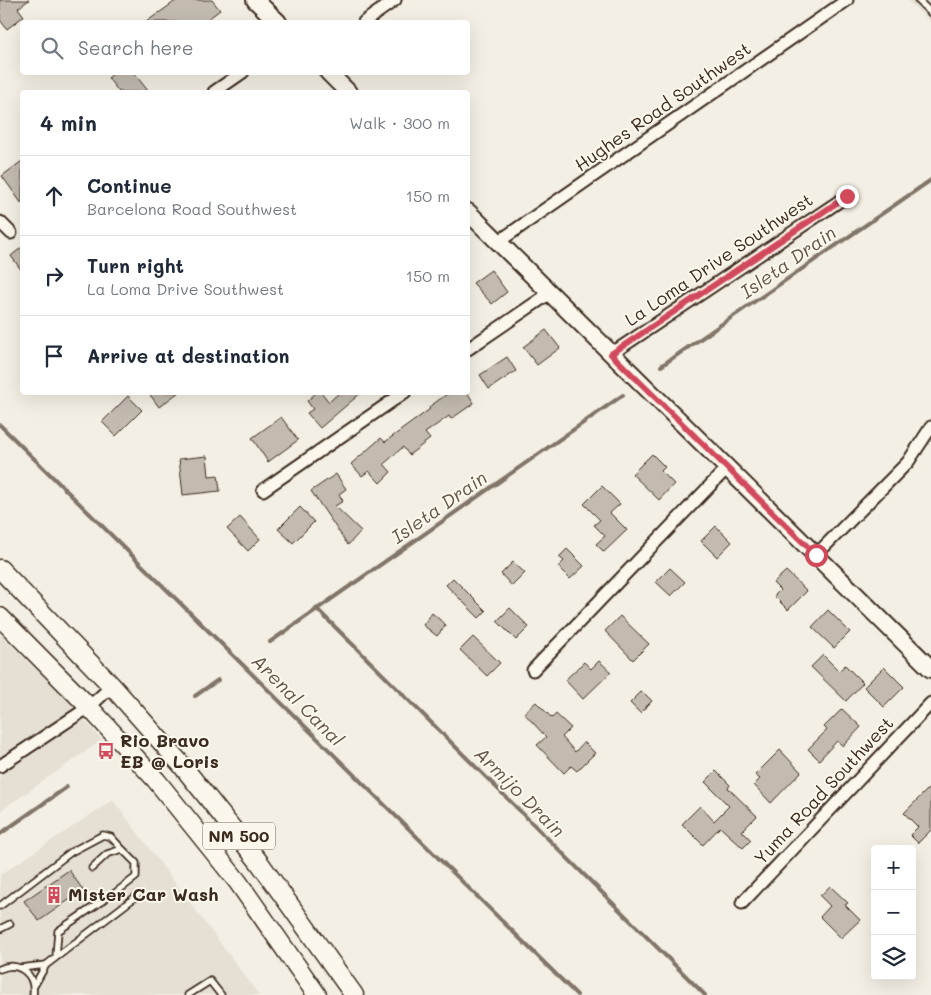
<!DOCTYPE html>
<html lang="en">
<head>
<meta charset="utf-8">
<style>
  :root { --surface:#fff; --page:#f2f2f3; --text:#1f2937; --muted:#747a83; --line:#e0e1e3 }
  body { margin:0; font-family:Mali,sans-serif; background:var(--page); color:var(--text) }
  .controls { position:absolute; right:15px; bottom:15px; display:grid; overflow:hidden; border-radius:5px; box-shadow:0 5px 20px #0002 }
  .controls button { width:45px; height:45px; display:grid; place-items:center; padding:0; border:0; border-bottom:1px solid var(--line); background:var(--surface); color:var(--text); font:25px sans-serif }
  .stop { position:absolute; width:15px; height:15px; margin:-11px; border:4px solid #d1495b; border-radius:50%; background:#fff }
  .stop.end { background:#d1495b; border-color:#fff; box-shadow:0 1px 5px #0008 }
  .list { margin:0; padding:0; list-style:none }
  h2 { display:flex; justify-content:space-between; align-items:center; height:65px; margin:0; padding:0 20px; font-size:21px }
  h2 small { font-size:16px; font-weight:400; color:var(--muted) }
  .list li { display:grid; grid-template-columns:32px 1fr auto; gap:15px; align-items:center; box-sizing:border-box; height:80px; padding:0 20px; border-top:1px solid var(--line) }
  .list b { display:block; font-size:19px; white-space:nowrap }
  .list p { margin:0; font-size:16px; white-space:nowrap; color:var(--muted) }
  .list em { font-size:16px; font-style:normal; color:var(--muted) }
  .icon { flex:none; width:28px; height:28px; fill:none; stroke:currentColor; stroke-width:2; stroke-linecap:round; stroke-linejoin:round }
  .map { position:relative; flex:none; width:931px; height:995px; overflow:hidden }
  .search { position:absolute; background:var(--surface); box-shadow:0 5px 20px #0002; left:20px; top:20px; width:450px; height:55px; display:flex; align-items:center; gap:12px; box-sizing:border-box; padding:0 18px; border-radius:5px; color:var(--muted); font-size:19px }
  .panel { position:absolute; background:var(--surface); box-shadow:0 5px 20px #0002; left:20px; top:90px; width:450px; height:305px; border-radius:5px }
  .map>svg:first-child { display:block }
  .built { fill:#e5dfd4 }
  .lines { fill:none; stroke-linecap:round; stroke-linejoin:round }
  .stream { stroke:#817468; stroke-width:4 }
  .building { fill:#c3bbb0; stroke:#3b2a1e }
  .lane-casing { stroke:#3b2a1e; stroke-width:9 }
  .street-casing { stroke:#3b2a1e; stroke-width:15 }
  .secondary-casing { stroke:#3b2a1e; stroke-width:20 }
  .primary-casing { stroke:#3b2a1e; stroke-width:21 }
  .lane { stroke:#fbf7ec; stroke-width:5.5 }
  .street { stroke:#fbf7ec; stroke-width:11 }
  .secondary { stroke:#fbf7ec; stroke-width:16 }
  .primary { stroke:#fbf7ec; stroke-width:18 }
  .route { stroke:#d1495b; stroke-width:6 }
  .labels { text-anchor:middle; stroke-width:4; stroke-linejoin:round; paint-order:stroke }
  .shield { fill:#fbf7ec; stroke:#75685c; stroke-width:1 }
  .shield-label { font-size:16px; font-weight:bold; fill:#3b2a1e }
  .street-label { font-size:18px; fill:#3b2a1e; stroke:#fbf7ec }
  .poi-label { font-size:18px; font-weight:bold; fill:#3b2a1e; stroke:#fbf7ec; text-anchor:start }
  .water-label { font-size:19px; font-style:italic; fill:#645549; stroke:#fbf7ec }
</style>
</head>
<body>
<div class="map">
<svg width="931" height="995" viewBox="0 0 931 995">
  <rect width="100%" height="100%" fill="#f3efe4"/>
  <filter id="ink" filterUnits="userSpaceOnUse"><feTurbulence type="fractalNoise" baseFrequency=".02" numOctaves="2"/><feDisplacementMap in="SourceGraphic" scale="10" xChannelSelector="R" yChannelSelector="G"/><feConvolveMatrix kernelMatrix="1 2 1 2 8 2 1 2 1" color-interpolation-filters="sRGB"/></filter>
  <g filter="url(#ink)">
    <path class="built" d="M 907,0 L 931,0 L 931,22 Z
      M 0,634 L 61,693 L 102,740 L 0,811 Z
      M 113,800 L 259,995 L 0,995 L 0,875 Z"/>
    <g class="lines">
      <path class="stream" d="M 661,366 L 931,180
        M 0,425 L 577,995
        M 316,608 L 705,995
        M 270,642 L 623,395
        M 195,696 L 218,680
        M 0,834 L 67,787"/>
    </g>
    <path class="building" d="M 0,0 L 29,0 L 18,8 L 24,16 L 7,29 L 0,20 Z
      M 177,0 L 212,0 L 220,10 L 204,22 L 146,22 Z
      M 115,72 L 133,72 L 149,92 L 119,92 L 108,78 Z
      M 22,161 L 22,204 L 2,176 Z
      M 22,247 L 22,271 L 11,256 Z
      M 491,270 L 507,292 L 492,304 L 473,283 Z
      M 546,330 L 560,348 L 537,365 L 523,347 Z
      M 507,357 L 516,371 L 489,389 L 480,375 Z
      M 148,392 L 179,392 L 159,407 Z
      M 317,392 L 321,392 L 329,402 L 340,392 L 362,392 L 320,428 L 307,413 L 313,409 L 307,401 Z
      M 450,392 L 467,392 L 474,403 L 451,419 L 449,416 L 425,433 L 430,439 L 409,455 L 403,447 L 384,464 L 391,472 L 380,483 L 369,471 L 362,476 L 351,464 L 381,438 L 385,442 L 430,409 L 429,407 Z
      M 128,396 L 142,410 L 116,436 L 102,422 Z
      M 281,417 L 298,440 L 268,462 L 252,438 Z
      M 652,454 L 665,467 L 661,471 L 674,484 L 659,500 L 632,474 Z
      M 207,456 L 209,476 L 218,475 L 220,491 L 183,495 L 179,459 Z
      M 336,474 L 346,489 L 339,494 L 343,501 L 335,506 L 361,531 L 348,545 L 311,491 Z
      M 602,486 L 620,504 L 610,513 L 627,530 L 604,552 L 596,544 L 605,536 L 594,525 L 600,520 L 584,504 Z
      M 300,507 L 314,522 L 293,543 L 278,529 Z
      M 240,517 L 260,539 L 248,551 L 227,529 Z
      M 716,526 L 732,542 L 717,557 L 701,541 Z
      M 567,549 L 584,566 L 570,579 L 558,567 L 564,561 L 559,557 Z
      M 513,562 L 525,573 L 512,586 L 501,574 Z
      M 670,568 L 685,582 L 671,596 L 656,582 Z
      M 786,571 L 807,591 L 788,610 L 774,596 L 780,590 L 773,583 Z
      M 453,578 L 486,611 L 479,618 L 446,585 Z
      M 510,608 L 529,627 L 516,640 L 497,621 Z
      M 828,610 L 850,632 L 834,648 L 812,627 Z
      M 432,613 L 446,625 L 437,636 L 423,625 Z
      M 620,616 L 649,644 L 633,660 L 605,631 Z
      M 473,637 L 500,663 L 487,676 L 460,650 Z
      M 823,655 L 839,671 L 845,665 L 863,683 L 846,701 L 811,667 Z
      M 599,661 L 611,672 L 583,699 L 565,680 L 584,662 L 591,669 Z
      M 884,667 L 904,687 L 884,707 L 864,687 Z
      M 642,691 L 652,701 L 640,713 L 630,703 Z
      M 536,702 L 552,718 L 556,714 L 571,728 L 562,737 L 575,752 L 584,742 L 595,753 L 577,771 L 571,766 L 564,773 L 537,745 L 546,737 L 524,713 Z
      M 842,709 L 861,727 L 843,746 L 837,741 L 819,760 L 808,749 L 827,730 L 824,727 Z
      M 780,750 L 801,772 L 771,803 L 754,785 L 760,779 L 755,775 Z
      M 716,771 L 730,785 L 728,788 L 757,816 L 742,831 L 751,840 L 743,848 L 720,827 L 703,845 L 682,824 L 700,806 L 714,821 L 729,806 L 705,782 Z
      M 931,786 L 931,830 L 918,843 L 910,835 L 918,827 L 904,813 Z
      M 69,870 L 83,890 L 39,921 L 24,901 Z
      M 830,886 L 848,903 L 845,905 L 860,920 L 841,938 L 820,917 L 830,906 L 820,896 Z"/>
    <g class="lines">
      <g class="lane-casing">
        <path id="lane" d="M 918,0 L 931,13
          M 92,868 L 107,854 L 122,849 L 136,863 L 136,877 L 115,893
          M 0,906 L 71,852 L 103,835 L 111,837 L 122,849
          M 0,929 L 10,924
          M 56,957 L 58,931 L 105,899
          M 46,965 L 138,895
          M 20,968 L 46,965 L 34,986
          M 0,969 C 19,960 36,975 33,995
          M 188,995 L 210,981 L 221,995"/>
      </g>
      <g class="street-casing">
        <path id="street" d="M 364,22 L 395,0
          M 214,92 L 243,72
          M 0,222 L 11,233
          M 498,242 L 847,0
          M 468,349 L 550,293
          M 611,354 L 847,196
          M 263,490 L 405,392
          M 816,555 L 908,462 L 931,427
          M 533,670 L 727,468
          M 0,766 L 89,707 L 112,686
          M 742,903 L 931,703"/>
      </g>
      <g class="secondary-casing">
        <path id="secondary" d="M 255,0 L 278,22
          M 328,72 L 348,92
          M 468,212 L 931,669"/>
      </g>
      <g class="primary-casing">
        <path id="primary" d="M 0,569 L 112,686 L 180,763 L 259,862 L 354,995
          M 0,617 L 89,707 L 156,780 L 238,882 L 317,995"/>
      </g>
      <use href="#lane" class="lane"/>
      <use href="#street" class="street"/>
      <use href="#secondary" class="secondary"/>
      <use href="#primary" class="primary"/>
    </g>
  </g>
  <g class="lines" filter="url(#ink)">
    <path class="route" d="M 816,555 L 611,354 L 847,196"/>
  </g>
  <defs>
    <g id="bus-bare" transform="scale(1.35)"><path d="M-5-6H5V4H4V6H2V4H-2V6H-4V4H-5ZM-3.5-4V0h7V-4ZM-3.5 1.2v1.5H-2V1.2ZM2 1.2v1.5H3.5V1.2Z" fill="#d1495b" stroke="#fbf7ec" stroke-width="2.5" paint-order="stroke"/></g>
    <g id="building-bare" transform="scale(1.35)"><path d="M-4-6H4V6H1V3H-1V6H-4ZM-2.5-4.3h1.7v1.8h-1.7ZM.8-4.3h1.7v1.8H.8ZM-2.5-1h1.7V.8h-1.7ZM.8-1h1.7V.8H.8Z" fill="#d1495b" stroke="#fbf7ec" stroke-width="2.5" paint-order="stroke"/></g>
  </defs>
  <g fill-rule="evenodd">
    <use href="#bus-bare" x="106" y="751"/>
    <use href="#building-bare" x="54" y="895"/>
  </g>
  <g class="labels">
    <rect class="shield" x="203" y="822.5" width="72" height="27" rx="4"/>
    <g class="shield-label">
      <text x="239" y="842">NM 500</text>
    </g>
    <g class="street-label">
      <text transform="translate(663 107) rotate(-35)" y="6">Hughes Road Southwest</text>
      <text transform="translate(719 260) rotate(-34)" y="6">La Loma Drive Southwest</text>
      <text transform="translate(824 791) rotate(-47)" y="6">Yuma Road Southwest</text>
    </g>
    <g class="poi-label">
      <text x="120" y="747">Rio Bravo<tspan x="120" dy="21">EB @ Loris</tspan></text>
      <text x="68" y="901">Mister Car Wash</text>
    </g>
    <g class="water-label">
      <text transform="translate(788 262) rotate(-35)" y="7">Isleta Drain</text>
      <text transform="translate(439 507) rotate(-35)" y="7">Isleta Drain</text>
      <text transform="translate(298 700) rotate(45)" y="7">Arenal Canal</text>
      <text transform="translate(520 792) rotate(45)" y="7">Armijo Drain</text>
    </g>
  </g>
</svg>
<div class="controls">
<button>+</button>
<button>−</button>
<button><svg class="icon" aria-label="layers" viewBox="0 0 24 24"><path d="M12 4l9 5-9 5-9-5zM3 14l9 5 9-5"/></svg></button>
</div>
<div class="stop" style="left:816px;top:555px"></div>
<div class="stop end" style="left:847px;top:196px"></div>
<div class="search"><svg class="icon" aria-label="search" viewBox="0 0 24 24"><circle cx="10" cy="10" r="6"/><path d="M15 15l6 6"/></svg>Search here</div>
<section class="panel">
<h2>4 min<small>Walk · 300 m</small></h2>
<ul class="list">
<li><svg class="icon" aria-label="ahead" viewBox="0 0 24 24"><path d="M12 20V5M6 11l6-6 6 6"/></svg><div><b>Continue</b><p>Barcelona Road Southwest</p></div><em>150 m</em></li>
<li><svg class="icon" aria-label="right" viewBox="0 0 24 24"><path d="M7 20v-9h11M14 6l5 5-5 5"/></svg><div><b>Turn right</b><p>La Loma Drive Southwest</p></div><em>150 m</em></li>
<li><svg class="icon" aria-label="arrive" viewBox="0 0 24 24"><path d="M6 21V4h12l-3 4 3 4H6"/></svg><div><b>Arrive at destination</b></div></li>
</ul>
</section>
</div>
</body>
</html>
